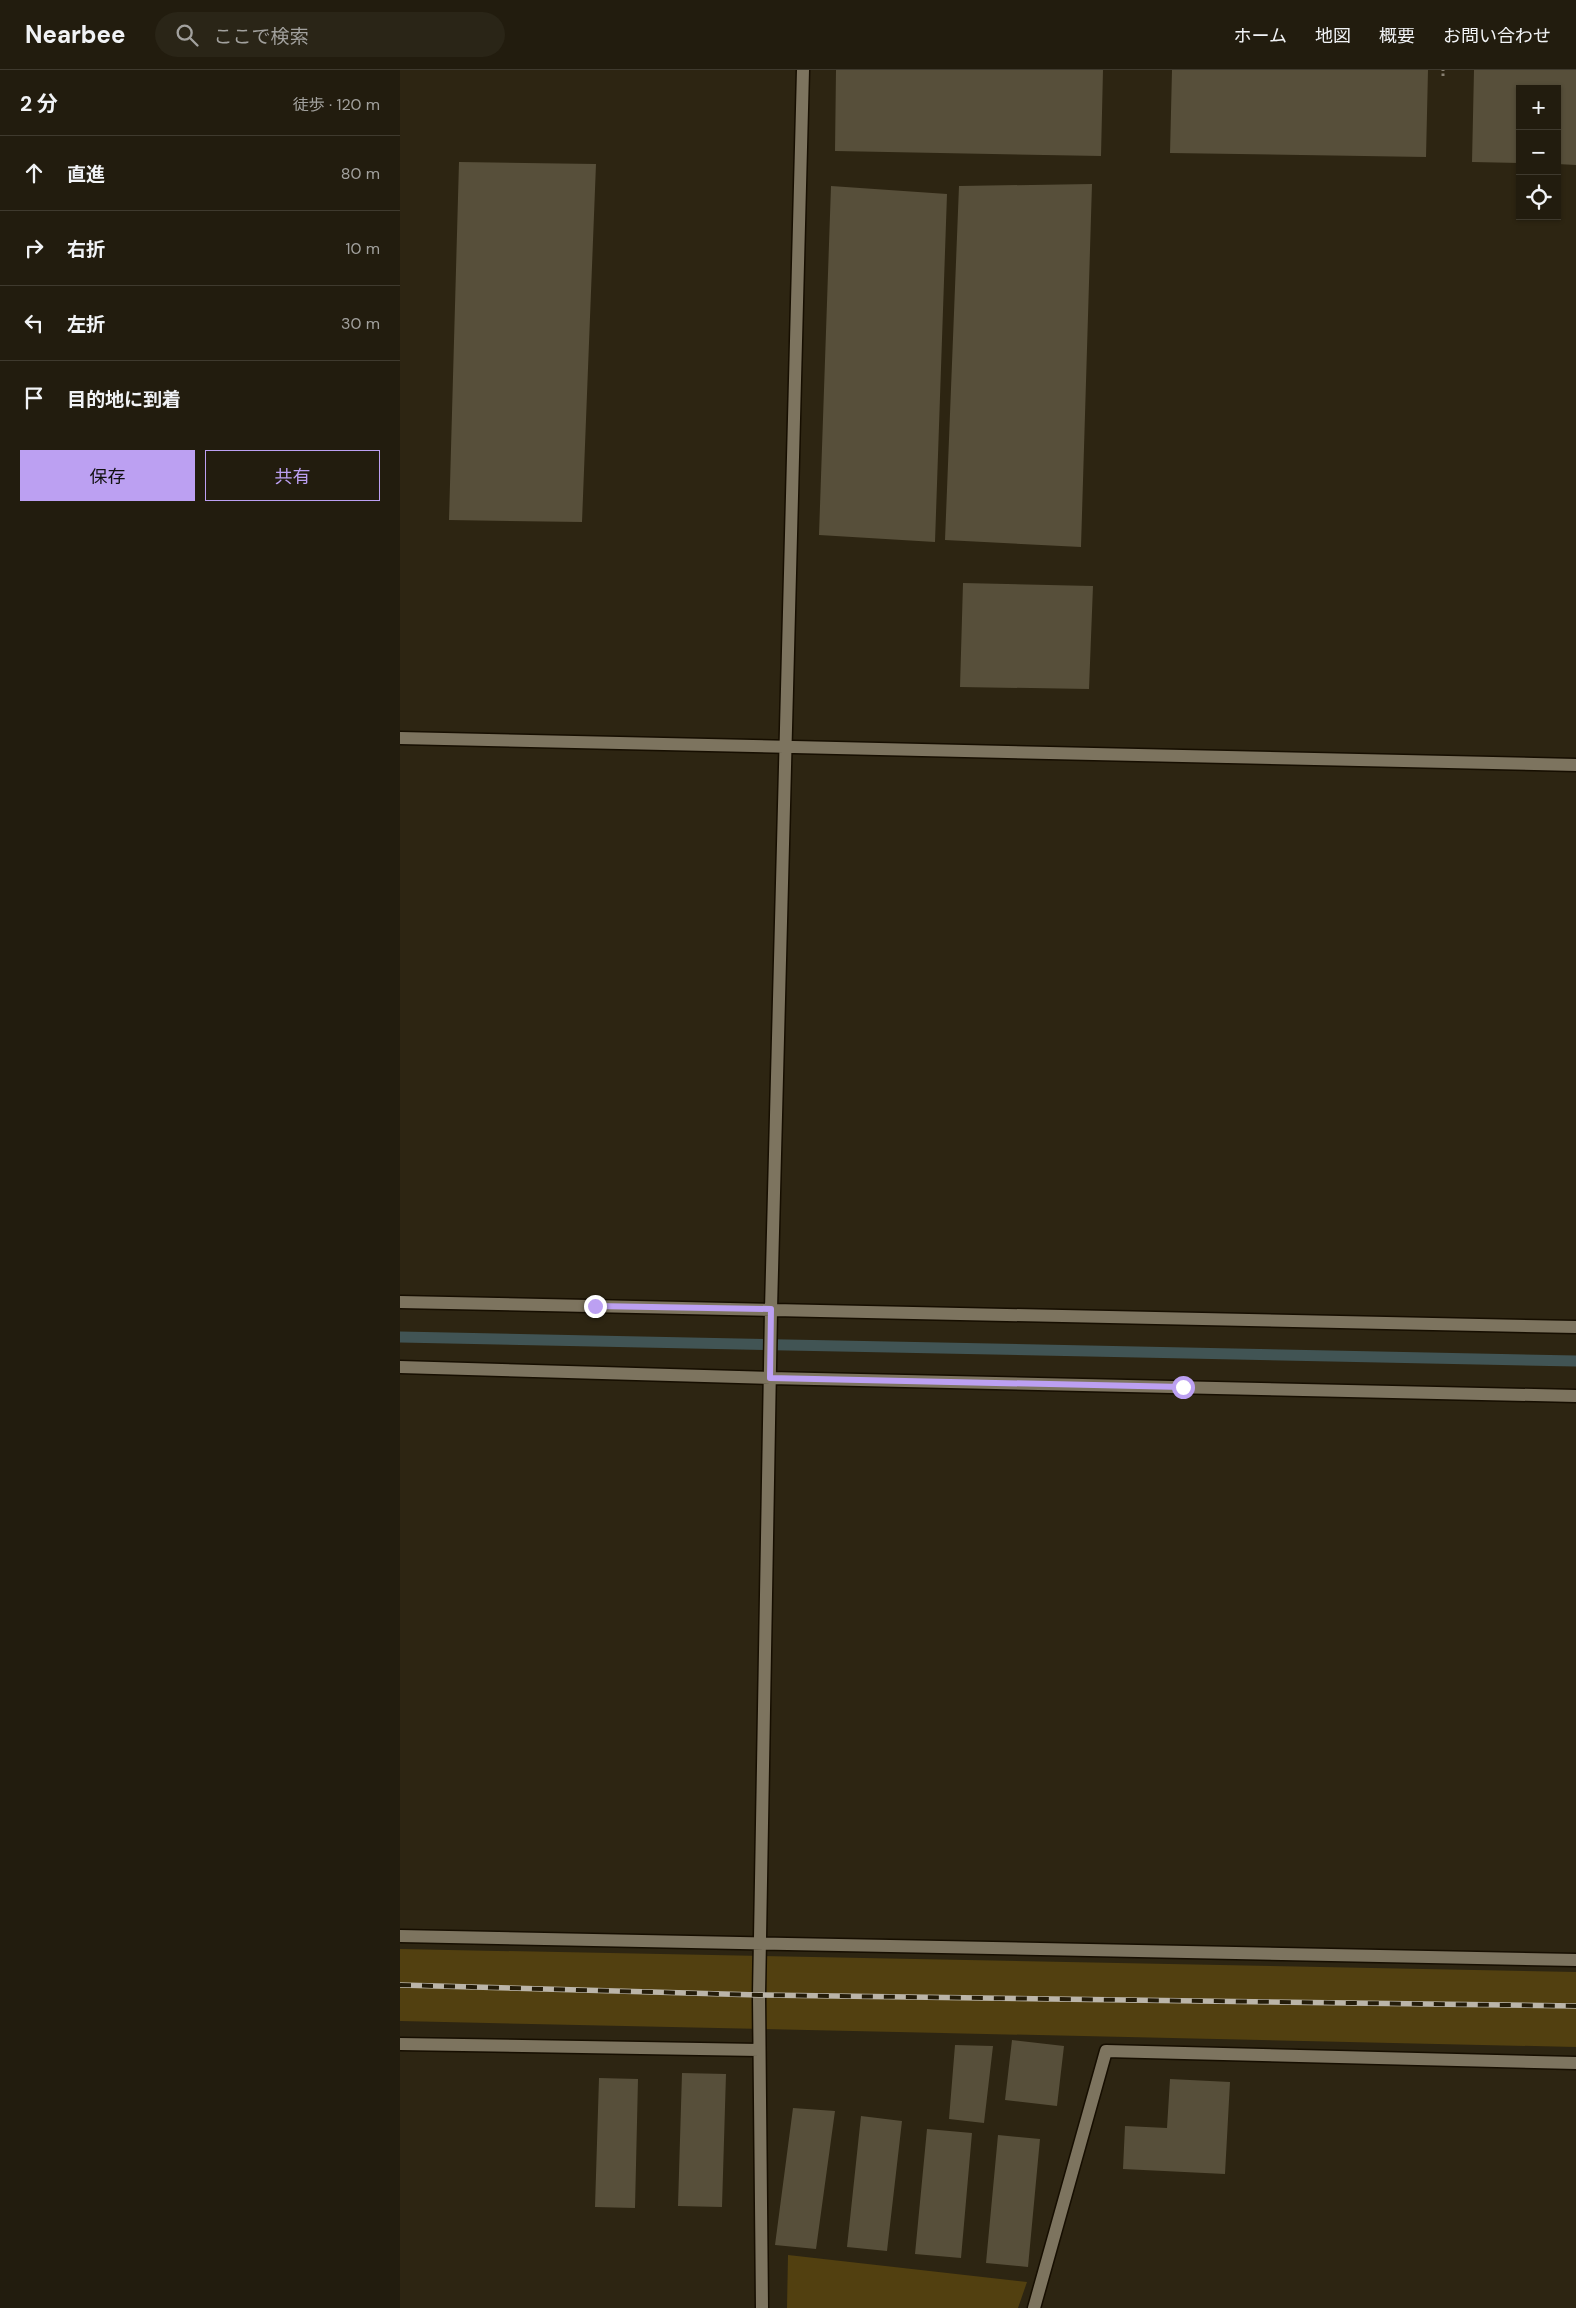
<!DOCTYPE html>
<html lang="ja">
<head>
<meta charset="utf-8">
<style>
  :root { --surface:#221c0e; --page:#2a2517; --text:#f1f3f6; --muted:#a2a19e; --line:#3f3a2e; --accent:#bca0f2 }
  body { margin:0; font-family:"DM Sans","Noto Sans JP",sans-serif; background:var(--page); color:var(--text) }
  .controls { position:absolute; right:15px; top:15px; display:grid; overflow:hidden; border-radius:0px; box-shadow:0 1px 4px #0004 }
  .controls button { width:45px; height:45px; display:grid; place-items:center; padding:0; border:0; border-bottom:1px solid var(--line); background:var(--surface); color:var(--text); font:25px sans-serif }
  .stop { position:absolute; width:15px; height:15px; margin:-11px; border:4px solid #bca0f2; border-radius:50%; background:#fff }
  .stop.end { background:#bca0f2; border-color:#fff; box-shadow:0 1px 5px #0008 }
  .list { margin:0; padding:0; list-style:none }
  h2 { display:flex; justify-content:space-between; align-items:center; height:65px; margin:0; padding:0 20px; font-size:21px }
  h2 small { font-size:16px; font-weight:400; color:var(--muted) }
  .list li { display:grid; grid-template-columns:32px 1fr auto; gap:15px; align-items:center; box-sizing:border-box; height:75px; padding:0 20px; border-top:1px solid var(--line) }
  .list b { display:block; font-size:19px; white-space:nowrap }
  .list em { font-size:16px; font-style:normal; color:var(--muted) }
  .actions { display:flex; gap:10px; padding:15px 20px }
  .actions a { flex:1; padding:11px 0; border:1px solid var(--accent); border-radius:0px; text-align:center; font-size:18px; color:var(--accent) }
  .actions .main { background:var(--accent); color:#111 }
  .icon { flex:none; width:28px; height:28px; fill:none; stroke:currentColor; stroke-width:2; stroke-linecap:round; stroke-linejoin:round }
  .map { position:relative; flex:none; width:1176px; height:2238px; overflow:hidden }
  header { display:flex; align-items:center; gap:30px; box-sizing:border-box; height:70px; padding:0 25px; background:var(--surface); border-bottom:1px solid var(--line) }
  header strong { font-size:24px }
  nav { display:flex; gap:28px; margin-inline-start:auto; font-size:18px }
  .search { width:350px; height:45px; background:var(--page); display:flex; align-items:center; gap:12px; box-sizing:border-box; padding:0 18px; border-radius:28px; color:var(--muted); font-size:19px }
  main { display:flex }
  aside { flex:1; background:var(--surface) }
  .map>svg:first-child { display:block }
  .green { fill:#524010 }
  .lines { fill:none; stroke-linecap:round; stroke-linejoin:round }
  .stream { stroke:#415454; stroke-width:11 }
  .building { fill:#574f3a }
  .minor-casing { stroke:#160e00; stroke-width:15 }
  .path { stroke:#878071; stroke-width:3; stroke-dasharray:2.5 2.5; stroke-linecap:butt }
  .minor { stroke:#7d745f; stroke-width:12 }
  .rail-casing { stroke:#bbb5a9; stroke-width:5.5 }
  .rail { stroke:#241c09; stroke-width:4; stroke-dasharray:11; stroke-linecap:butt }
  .route { stroke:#bca0f2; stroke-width:6 }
</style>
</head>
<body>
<header>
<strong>Nearbee</strong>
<div class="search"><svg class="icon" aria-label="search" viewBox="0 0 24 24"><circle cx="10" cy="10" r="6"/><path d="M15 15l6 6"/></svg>ここで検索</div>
<nav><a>ホーム</a><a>地図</a><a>概要</a><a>お問い合わせ</a></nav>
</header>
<main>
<aside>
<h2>2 分<small>徒歩 · 120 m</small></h2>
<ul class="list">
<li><svg class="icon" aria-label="ahead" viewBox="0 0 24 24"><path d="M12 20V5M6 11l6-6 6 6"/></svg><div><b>直進</b></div><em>80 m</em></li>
<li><svg class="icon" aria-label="right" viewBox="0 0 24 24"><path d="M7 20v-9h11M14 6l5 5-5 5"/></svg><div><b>右折</b></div><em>10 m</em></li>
<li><svg class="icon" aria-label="left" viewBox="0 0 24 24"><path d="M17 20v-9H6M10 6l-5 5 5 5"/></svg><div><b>左折</b></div><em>30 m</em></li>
<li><svg class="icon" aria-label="arrive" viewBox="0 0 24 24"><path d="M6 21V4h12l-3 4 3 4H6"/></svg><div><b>目的地に到着</b></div></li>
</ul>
<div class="actions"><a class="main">保存</a><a>共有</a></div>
</aside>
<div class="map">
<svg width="1176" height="2238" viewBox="0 0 1176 2238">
  <rect width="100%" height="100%" fill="#2d2512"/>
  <path class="green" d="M 0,1879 L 1176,1902 L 1176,1977 L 0,1951 Z
    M 388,2185 L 627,2212 L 618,2238 L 387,2238 Z"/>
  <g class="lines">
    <path class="stream" d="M 0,1267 L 1176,1291"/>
  </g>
  <path class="building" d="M 436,0 L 703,0 L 701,86 L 435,81 Z
    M 772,0 L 1028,0 L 1026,87 L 770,83 Z
    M 1074,0 L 1176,0 L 1176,95 L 1157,94 L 1157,19 L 1120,19 L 1120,93 L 1072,92 Z
    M 59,92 L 196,94 L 182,452 L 49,450 Z
    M 692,114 L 681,477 L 545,470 L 559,116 Z
    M 431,116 L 547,124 L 535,472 L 419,465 Z
    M 563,513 L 693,516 L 689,619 L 560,617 Z
    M 612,1970 L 664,1976 L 657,2036 L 605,2030 Z
    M 555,1975 L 593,1976 L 584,2053 L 549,2049 Z
    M 282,2003 L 326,2004 L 322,2137 L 278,2136 Z
    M 199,2008 L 238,2009 L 235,2138 L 195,2137 Z
    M 770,2009 L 830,2012 L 825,2104 L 723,2099 L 725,2056 L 767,2058 Z
    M 393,2038 L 435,2041 L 416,2179 L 375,2175 Z
    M 461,2046 L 502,2051 L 487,2181 L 447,2177 Z
    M 527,2059 L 572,2063 L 561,2188 L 515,2184 Z
    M 598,2065 L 640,2069 L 628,2197 L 586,2193 Z"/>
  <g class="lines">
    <g class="minor-casing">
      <path id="minor" d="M 0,668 L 1176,695
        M 0,1232 L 1176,1257
        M 0,1297 L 370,1308 L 1176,1326
        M 0,1866 L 1176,1890
        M 0,1974 L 359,1980
        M 362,2238 L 359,1925 L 371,1239 L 403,0
        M 634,2238 L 706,1981 L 1176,1993"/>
    </g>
    <path class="path" d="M 1043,6 L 1043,0"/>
    <use href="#minor" class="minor"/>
    <g class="rail-casing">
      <path id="rail" d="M 0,1915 L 359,1925 L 1176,1936"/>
    </g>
    <use href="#rail" class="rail"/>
  </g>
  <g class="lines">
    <path class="route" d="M 195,1236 L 371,1239 L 370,1308 L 783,1317"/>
  </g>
</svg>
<div class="controls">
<button>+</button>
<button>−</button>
<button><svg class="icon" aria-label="locate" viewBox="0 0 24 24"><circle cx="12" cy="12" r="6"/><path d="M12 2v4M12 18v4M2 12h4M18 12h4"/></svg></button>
</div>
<div class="stop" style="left:783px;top:1317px"></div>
<div class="stop end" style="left:195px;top:1236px"></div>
</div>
</main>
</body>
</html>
